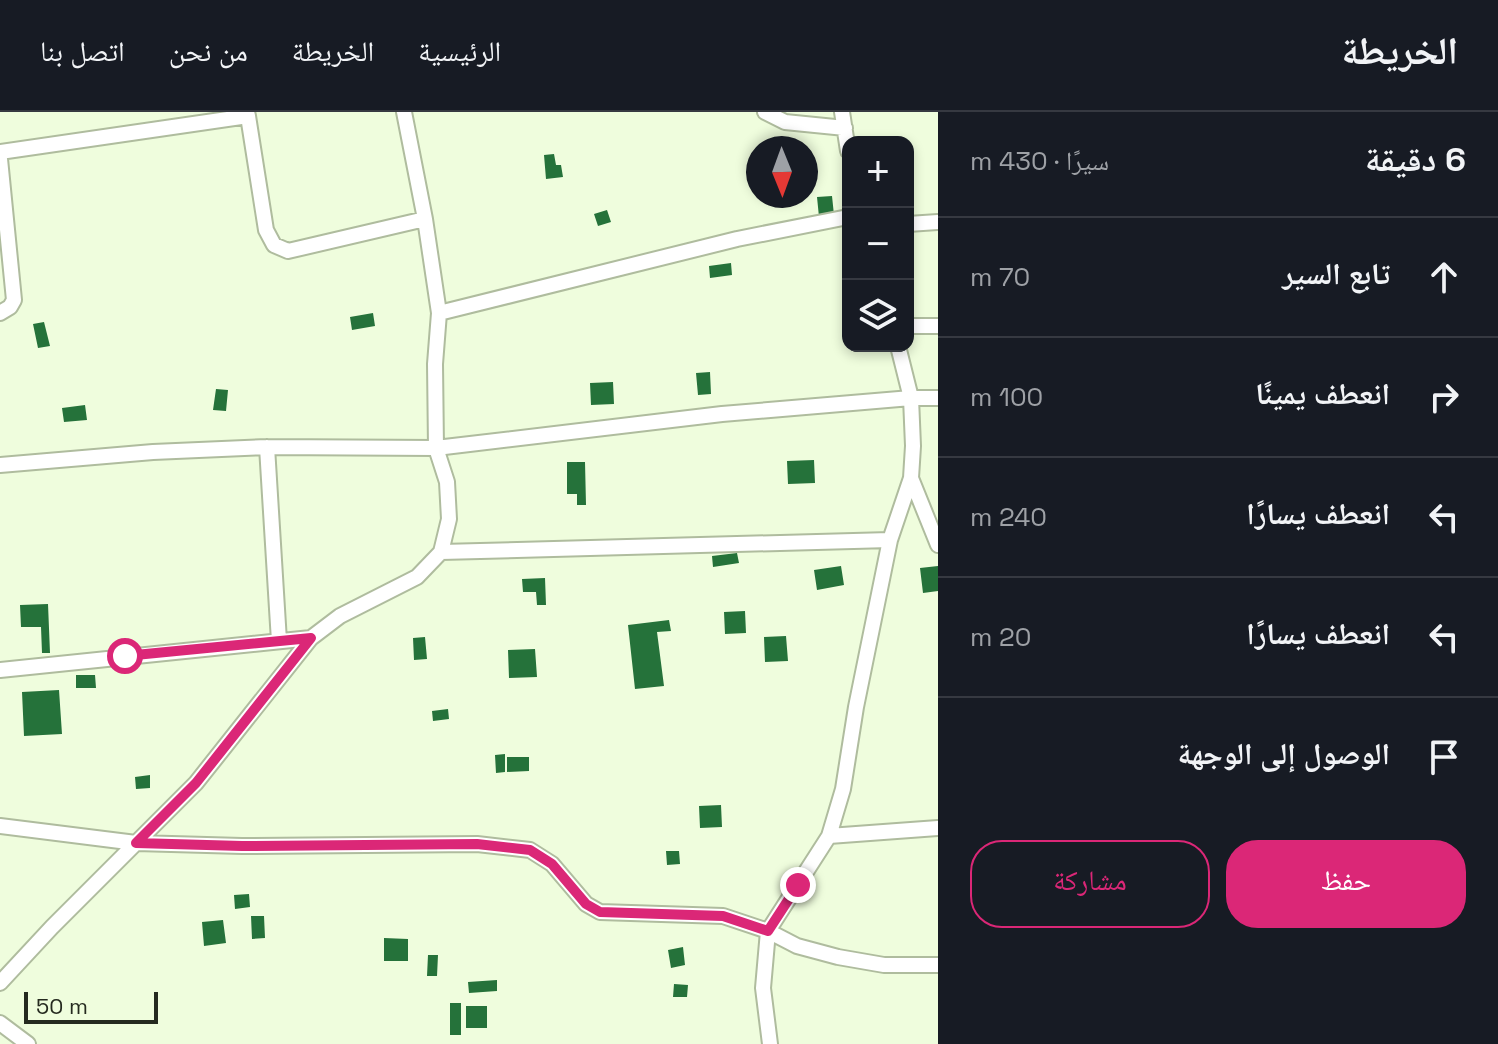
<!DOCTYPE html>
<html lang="ar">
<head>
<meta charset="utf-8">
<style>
  :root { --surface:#171b24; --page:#20242c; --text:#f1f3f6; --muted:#9ea1a6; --line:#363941; --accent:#db2777 }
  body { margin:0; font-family:"Space Grotesk","Noto Naskh Arabic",sans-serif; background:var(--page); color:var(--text); direction:rtl }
  .controls { position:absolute; right:24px; top:24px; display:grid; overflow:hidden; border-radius:16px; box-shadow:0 4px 12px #0003 }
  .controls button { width:72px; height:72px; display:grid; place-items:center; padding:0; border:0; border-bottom:2px solid var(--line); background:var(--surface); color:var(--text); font:40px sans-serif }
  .compass { position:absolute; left:746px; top:24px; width:72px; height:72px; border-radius:50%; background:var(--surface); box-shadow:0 4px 12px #0003; rotate:179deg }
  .scale { position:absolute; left:24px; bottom:20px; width:134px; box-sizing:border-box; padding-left:8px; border:4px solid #252a1f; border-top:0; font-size:22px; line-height:28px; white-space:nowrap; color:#252a1f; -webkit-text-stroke:6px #effddd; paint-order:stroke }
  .stop { position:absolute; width:24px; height:24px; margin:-18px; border:6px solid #db2777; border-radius:50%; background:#fff }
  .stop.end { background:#db2777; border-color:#fff; box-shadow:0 2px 8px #0008 }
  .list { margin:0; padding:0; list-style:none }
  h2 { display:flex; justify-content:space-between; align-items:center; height:104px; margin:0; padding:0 32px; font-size:34px }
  h2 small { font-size:26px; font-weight:400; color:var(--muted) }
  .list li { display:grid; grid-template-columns:52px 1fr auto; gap:24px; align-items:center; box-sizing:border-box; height:120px; padding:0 32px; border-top:2px solid var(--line) }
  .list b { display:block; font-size:30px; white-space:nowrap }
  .list em { font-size:26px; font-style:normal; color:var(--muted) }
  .actions { display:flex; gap:16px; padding:24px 32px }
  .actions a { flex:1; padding:18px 0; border:2px solid var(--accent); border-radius:32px; text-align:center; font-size:28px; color:var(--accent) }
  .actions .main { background:var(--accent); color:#fff }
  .icon { flex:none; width:44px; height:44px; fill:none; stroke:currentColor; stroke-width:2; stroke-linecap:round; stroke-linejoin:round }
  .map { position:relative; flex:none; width:938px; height:932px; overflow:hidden; direction:ltr }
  header { display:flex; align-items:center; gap:48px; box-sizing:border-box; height:112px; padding:0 40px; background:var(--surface); border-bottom:2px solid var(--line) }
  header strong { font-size:38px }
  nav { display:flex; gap:44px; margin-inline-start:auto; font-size:28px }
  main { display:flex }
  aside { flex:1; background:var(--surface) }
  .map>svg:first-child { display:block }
  .building { fill:#25723a }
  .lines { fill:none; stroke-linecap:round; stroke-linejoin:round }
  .street-casing { stroke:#afbc9e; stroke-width:18 }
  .street { stroke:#fff; stroke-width:14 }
  .route { stroke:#db2777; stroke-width:10 }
</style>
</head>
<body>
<header>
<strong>الخريطة</strong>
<nav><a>الرئيسية</a><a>الخريطة</a><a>من نحن</a><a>اتصل بنا</a></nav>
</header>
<main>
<aside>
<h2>6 دقيقة<small>سيرًا · 430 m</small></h2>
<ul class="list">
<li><svg class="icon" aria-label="ahead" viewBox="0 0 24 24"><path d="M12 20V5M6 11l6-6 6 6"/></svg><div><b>تابع السير</b></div><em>70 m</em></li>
<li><svg class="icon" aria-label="right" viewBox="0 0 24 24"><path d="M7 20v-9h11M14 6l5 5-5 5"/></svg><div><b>انعطف يمينًا</b></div><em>100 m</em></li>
<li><svg class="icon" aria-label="left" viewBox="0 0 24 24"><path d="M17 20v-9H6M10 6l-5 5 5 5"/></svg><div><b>انعطف يسارًا</b></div><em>240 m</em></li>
<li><svg class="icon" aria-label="left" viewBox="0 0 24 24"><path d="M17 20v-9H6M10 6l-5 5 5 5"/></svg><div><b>انعطف يسارًا</b></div><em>20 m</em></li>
<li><svg class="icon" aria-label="arrive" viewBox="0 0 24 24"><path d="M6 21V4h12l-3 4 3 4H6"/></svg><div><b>الوصول إلى الوجهة</b></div></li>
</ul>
<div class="actions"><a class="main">حفظ</a><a>مشاركة</a></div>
</aside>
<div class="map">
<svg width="938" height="932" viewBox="0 0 938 932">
  <rect width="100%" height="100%" fill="#effddd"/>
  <path class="building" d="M 554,42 L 556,53 L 561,53 L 563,65 L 546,67 L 544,43 Z
    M 832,84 L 834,103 L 819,105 L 817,85 Z
    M 607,98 L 611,110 L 598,114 L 594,102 Z
    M 731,151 L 732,163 L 710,166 L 709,154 Z
    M 373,201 L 375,214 L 352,218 L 350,205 Z
    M 44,210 L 50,234 L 38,236 L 33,212 Z
    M 710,260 L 711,282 L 698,283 L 696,261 Z
    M 613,270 L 614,292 L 591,293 L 590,271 Z
    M 216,277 L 228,278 L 226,299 L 213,298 Z
    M 85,293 L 87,308 L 64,310 L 62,296 Z
    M 814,348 L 815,371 L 788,372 L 787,349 Z
    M 567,350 L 585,350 L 586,393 L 577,393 L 577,382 L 567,382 Z
    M 737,441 L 739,451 L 713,455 L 712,444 Z
    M 841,454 L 844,473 L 817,478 L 814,458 Z
    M 938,454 L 938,479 L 923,481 L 920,456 Z
    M 545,466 L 546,493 L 537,493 L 536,480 L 523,480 L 522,467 Z
    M 48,492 L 50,541 L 42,541 L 41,515 L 21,515 L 20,493 Z
    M 745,499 L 746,521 L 725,522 L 724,500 Z
    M 669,508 L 671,519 L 657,520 L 664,574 L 635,577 L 628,513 Z
    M 786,524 L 788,549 L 765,550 L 764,525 Z
    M 425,525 L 427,547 L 414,548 L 413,526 Z
    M 535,537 L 537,565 L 509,566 L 508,538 Z
    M 76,563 L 95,563 L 96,576 L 76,576 Z
    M 59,578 L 62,622 L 24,624 L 22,580 Z
    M 448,597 L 449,607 L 433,609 L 432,599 Z
    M 505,642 L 505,660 L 496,661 L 495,643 Z
    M 507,645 L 529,645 L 529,659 L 507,660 Z
    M 150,663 L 150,676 L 136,677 L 135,665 Z
    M 721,693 L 722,715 L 700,716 L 699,694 Z
    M 666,739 L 679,739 L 680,752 L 667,753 Z
    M 249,782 L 250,795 L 235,797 L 234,783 Z
    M 251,804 L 264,804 L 265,826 L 252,827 Z
    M 223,808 L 226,831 L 204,834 L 202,810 Z
    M 384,826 L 408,827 L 408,849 L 384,849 Z
    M 683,835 L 685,853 L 671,856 L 668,838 Z
    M 428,843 L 438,843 L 437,864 L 427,864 Z
    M 497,868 L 497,879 L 469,881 L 468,870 Z
    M 674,872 L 688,873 L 687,885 L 673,885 Z
    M 450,891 L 461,891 L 461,923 L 450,923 Z
    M 466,894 L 487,894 L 487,916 L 466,916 Z"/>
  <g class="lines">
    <g class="street-casing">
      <path id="street" d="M 765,0 L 785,10 L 845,16
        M 842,0 L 848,39
        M 248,4 L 266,118 L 274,133 L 288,139 L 425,107
        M 0,40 L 248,4 L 247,0
        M 0,47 L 14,188 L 10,195 L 0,201
        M 908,112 L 938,110
        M 439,201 L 737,127 L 848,105
        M 908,214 L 938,214
        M 267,335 L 279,529
        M 0,353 L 153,340 L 267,335 L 436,336 L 722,302 L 911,286 L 938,286
        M 911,366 L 938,433
        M 441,440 L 890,428
        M 0,558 L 311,526
        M 0,714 L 136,731 L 242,734 L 477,732 L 530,738 L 552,752 L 586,792 L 600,800 L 723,804 L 768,819 L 797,834 L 838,845 L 884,853 L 938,853
        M 829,724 L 938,716
        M 0,871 L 52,815 L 196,671 L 311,526 L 340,504 L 417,465 L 441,440 L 449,407 L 447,370 L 436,336 L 435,252 L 439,201 L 425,107 L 404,0
        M 0,911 L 28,932
        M 770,932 L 763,876 L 768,819 L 829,724 L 843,677 L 856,595 L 890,428 L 911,366 L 913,334 L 911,286 L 898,234"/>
    </g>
    <use href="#street" class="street"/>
  </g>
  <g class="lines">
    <path class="route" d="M 125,544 L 311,526 L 196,671 L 136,731 L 242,734 L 477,732 L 530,738 L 552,752 L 586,792 L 600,800 L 723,804 L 768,819 L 798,773"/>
  </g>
</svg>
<div class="controls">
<button>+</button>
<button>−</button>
<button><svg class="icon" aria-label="layers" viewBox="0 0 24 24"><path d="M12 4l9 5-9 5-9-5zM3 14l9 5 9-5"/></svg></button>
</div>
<svg class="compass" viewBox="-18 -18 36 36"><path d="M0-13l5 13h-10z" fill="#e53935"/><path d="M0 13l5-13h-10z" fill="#9ea1a6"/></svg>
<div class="scale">50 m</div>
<div class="stop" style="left:125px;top:544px"></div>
<div class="stop end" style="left:798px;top:773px"></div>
</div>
</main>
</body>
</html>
